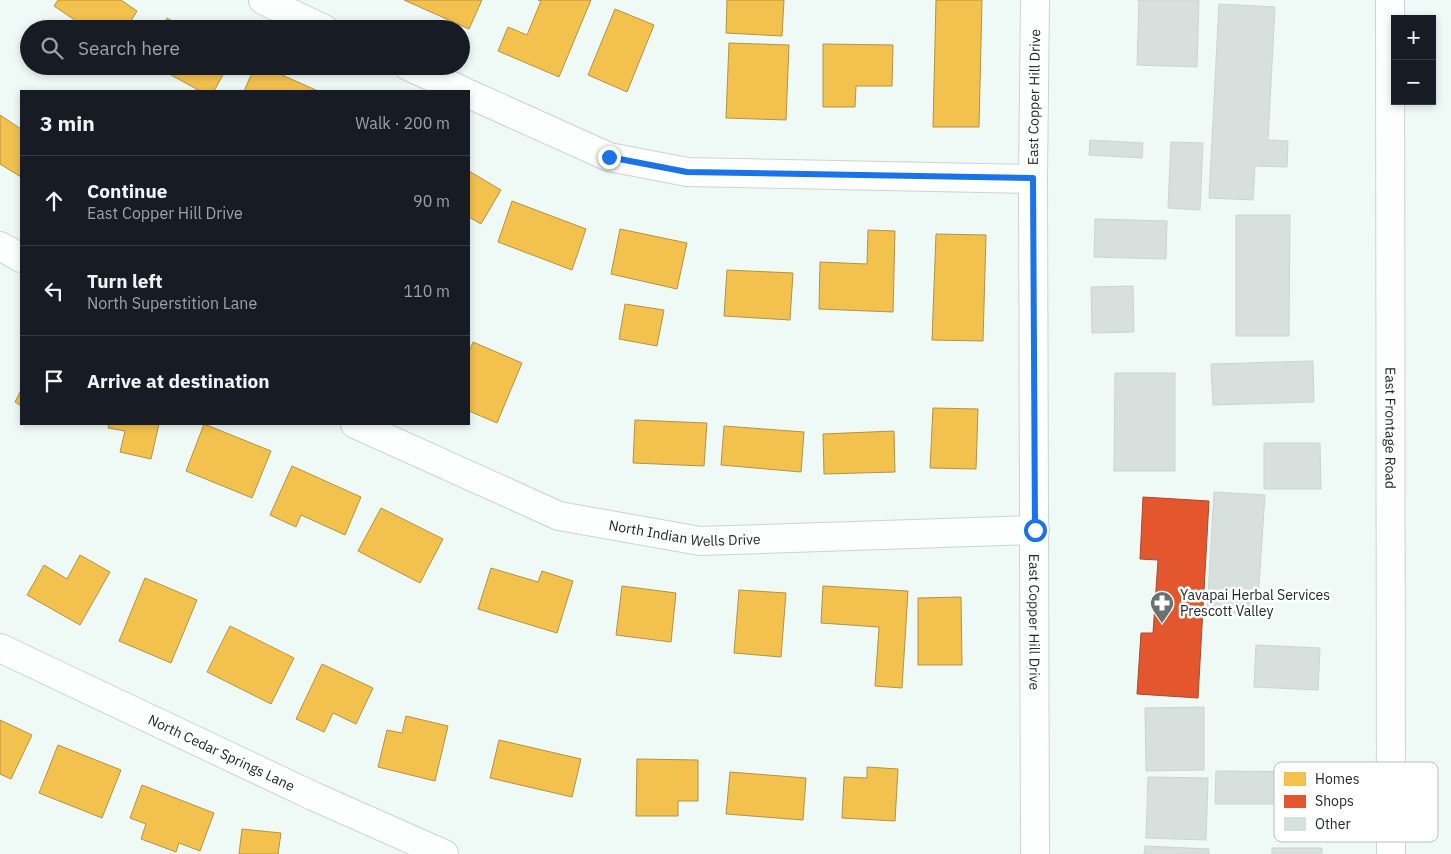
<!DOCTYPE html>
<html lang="en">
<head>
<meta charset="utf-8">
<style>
  :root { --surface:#171b24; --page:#20242c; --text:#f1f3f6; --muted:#9ea1a6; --line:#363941 }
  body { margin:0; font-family:"IBM Plex Sans",sans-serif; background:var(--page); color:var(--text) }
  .controls { position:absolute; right:15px; top:15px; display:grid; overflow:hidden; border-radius:0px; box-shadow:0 2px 8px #0003 }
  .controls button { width:45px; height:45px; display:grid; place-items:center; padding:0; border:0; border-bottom:1px solid var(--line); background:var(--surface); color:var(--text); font:25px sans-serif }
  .stop { position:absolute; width:15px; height:15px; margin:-11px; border:4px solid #1a73e8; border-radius:50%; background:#fff }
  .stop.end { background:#1a73e8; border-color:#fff; box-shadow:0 1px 5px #0008 }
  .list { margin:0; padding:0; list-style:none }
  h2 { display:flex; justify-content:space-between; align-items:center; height:65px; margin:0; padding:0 20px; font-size:21px }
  h2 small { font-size:16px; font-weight:400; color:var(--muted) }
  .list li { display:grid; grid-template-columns:32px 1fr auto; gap:15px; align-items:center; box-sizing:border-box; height:90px; padding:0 20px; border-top:1px solid var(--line) }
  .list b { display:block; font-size:19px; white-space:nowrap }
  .list p { margin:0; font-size:16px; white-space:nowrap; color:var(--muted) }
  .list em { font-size:16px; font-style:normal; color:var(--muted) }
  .icon { flex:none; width:28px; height:28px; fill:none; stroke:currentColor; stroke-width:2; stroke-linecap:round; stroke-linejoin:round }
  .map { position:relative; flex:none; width:1451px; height:854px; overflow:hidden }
  .search { position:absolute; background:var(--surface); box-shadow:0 2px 8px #0003; left:20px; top:20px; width:450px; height:55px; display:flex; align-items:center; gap:12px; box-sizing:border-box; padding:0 18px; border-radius:28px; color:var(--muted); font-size:19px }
  .panel { position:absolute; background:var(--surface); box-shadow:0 2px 8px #0003; left:20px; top:90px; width:450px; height:335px; border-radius:0px }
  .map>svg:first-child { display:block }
  .homes { fill:#f2c14e; stroke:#b39342 }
  .shops { fill:#e4572e; stroke:#aa492c }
  .building { fill:#d7e0dd; stroke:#cbd4d1 }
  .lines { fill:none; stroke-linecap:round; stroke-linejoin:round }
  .minor-casing { stroke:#ccd4d2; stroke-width:30 }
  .minor { stroke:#fdfefe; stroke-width:28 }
  .route { stroke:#1a73e8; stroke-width:6 }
  .labels { text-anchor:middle; stroke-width:5; stroke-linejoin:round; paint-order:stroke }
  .street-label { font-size:14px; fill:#212826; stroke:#fff }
  .poi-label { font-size:14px; fill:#212826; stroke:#fff; text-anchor:start }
  .key { fill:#fff; stroke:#bcbebe; stroke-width:1 }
  .key-label { font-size:14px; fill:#212826 }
</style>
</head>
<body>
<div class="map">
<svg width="1451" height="854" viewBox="0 0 1451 854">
  <rect width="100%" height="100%" fill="#effaf7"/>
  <path class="homes" d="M 58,0 L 121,0 L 137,11 L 126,29 L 88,29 L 54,6 Z
    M 404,0 L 482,0 L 469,29 Z
    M 538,0 L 591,0 L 559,77 L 498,51 L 508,27 L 527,35 L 541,1 Z
    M 727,0 L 784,0 L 782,36 L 726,33 Z
    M 936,0 L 982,0 L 979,127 L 933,127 Z
    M 615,9 L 654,25 L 627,92 L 588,75 Z
    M 167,18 L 186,29 L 162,29 Z
    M 729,43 L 789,45 L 786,120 L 726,118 Z
    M 823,44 L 893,45 L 892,86 L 856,86 L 855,107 L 823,107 Z
    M 164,66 L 228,66 L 214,91 L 200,91 L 162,70 Z
    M 255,66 L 262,66 L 318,91 L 244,91 Z
    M 0,115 L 21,129 L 21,177 L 0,164 Z
    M 469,171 L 501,190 L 481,224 L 469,217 Z
    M 512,201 L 586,229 L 572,270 L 498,242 Z
    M 620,229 L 687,243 L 677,289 L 611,274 Z
    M 868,230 L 895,231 L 893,312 L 819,309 L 820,262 L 867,264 Z
    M 936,234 L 986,235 L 983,341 L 932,340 Z
    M 727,270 L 793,273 L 790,320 L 724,316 Z
    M 625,304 L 664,310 L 657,346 L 619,339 Z
    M 473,342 L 522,363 L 497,423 L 469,411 L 469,352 Z
    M 21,390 L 21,406 L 15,402 Z
    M 933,408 L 978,409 L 976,469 L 930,468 Z
    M 635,420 L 707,423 L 704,466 L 633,463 Z
    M 109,424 L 159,424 L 151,459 L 120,452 L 125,431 L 108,428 Z
    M 204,424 L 271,451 L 252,498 L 186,471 Z
    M 724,426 L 804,432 L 801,472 L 721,465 Z
    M 894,431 L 895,472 L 824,474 L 823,434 Z
    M 292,466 L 361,497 L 345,535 L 301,515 L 296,527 L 270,515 Z
    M 381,508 L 443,539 L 420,583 L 358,551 Z
    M 80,555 L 110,572 L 80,625 L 27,595 L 44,565 L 67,579 Z
    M 491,568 L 538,582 L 542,571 L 573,581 L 557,633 L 478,609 Z
    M 145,578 L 197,600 L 171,663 L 119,641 Z
    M 622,586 L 676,593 L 671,642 L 616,635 Z
    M 823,586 L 908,591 L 902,688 L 875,686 L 879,627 L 821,623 Z
    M 739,590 L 786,593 L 781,657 L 734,653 Z
    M 961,597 L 962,665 L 918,665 L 918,598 Z
    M 230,626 L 294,658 L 271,704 L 207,672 Z
    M 322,664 L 373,688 L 356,724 L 333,713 L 324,732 L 296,719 Z
    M 406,716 L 448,726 L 435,781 L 378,767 L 387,730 L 402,733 Z
    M 0,720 L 32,735 L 11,779 L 0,774 Z
    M 499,740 L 581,759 L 572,797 L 490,778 Z
    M 58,745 L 121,770 L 102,818 L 39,793 Z
    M 637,759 L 698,760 L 698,801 L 678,801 L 678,816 L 636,816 Z
    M 867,767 L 898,769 L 895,821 L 842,818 L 844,777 L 867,778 Z
    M 730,772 L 806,778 L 803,820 L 726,814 Z
    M 142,785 L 214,813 L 200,851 L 179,843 L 176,852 L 141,839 L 146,824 L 130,818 Z
    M 242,829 L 281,833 L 278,854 L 239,854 Z"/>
  <path class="shops" d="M 1143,497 L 1209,501 L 1198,698 L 1137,694 L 1141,633 L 1153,633 L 1158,560 L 1140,559 Z"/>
  <path class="building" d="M 1137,0 L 1199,0 L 1197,67 L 1137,65 L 1139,1 Z
    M 1219,4 L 1275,7 L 1268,140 L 1288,141 L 1287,167 L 1255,166 L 1253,200 L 1209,198 Z
    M 1090,140 L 1143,143 L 1142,158 L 1089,155 Z
    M 1171,142 L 1203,143 L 1200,210 L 1168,208 Z
    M 1236,215 L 1290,215 L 1289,336 L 1236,336 Z
    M 1095,219 L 1167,221 L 1166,259 L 1094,257 Z
    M 1133,286 L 1134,332 L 1092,333 L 1091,287 Z
    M 1313,361 L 1314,402 L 1213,405 L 1211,364 Z
    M 1115,373 L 1175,373 L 1175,471 L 1114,471 Z
    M 1264,443 L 1320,443 L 1321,489 L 1264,489 Z
    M 1214,492 L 1265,495 L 1257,615 L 1207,612 Z
    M 1256,645 L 1320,648 L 1318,690 L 1254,687 Z
    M 1204,707 L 1204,770 L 1146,771 L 1145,708 Z
    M 1216,771 L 1333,772 L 1334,804 L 1215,804 Z
    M 1148,777 L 1208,778 L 1206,840 L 1146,838 Z
    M 1145,846 L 1209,849 L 1209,854 L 1144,854 Z
    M 1272,848 L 1322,848 L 1322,854 L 1272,854 Z"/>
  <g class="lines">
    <g class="minor-casing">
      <g id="minor">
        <path d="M 263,0 L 324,29"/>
        <path id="s1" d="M 1035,0 L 1033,179 L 1035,854"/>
        <path id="s2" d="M 1390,0 L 1391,854"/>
        <path d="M 408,66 L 463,91"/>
        <path d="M 469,94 L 609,157 L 687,172 L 1033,179"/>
        <path d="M 0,246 L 21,258"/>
        <path id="s3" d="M 355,424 L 559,516 L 700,541 L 1035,530"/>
        <path id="s4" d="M 0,648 L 313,796 L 444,854"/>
      </g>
    </g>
    <use href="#minor" class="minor"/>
  </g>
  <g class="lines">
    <path class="route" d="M 609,157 L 687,172 L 1033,178 L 1035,530"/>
  </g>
  <defs>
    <g id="pharmacy-pin" transform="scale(1.25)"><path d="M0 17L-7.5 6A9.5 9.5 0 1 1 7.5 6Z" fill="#69726f" stroke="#fff"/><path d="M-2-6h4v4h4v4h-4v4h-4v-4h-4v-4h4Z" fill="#fff"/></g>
  </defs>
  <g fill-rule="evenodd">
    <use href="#pharmacy-pin" x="1162" y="603"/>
  </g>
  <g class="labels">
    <g class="street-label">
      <text transform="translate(1034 97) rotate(-89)" y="5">East Copper Hill Drive</text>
      <text dy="5" stroke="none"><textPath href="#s2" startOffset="428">East Frontage Road</textPath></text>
      <text dy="5" stroke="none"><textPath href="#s3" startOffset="351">North Indian Wells Drive</textPath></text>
      <text dy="5" stroke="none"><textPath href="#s1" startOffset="622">East Copper Hill Drive</textPath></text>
      <text dy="5" stroke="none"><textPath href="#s4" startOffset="245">North Cedar Springs Lane</textPath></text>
    </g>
    <g class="poi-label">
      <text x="1180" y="600">Yavapai Herbal Services<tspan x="1180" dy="16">Prescott Valley</tspan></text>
    </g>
  </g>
  <rect x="1274" y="762" width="164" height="80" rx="8" class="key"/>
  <rect x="1284" y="772" width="22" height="14" fill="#f2c14e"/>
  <rect x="1284" y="795" width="22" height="13" fill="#e4572e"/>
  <rect x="1284" y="817" width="22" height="14" fill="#d7e0dd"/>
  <g class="key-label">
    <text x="1315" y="784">Homes</text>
    <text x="1315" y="806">Shops</text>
    <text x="1315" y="829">Other</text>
  </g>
</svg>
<div class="controls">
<button>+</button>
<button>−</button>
</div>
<div class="stop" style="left:1035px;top:530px"></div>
<div class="stop end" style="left:609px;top:157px"></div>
<div class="search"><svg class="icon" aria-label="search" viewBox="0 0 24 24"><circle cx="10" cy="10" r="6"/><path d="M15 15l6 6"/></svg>Search here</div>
<section class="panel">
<h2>3 min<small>Walk · 200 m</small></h2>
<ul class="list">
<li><svg class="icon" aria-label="ahead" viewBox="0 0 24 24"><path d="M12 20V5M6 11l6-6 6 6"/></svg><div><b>Continue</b><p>East Copper Hill Drive</p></div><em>90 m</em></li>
<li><svg class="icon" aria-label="left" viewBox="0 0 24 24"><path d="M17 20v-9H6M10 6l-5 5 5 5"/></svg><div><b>Turn left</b><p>North Superstition Lane</p></div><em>110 m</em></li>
<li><svg class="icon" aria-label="arrive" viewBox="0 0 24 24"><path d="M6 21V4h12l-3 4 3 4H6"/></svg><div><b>Arrive at destination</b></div></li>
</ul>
</section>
</div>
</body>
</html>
